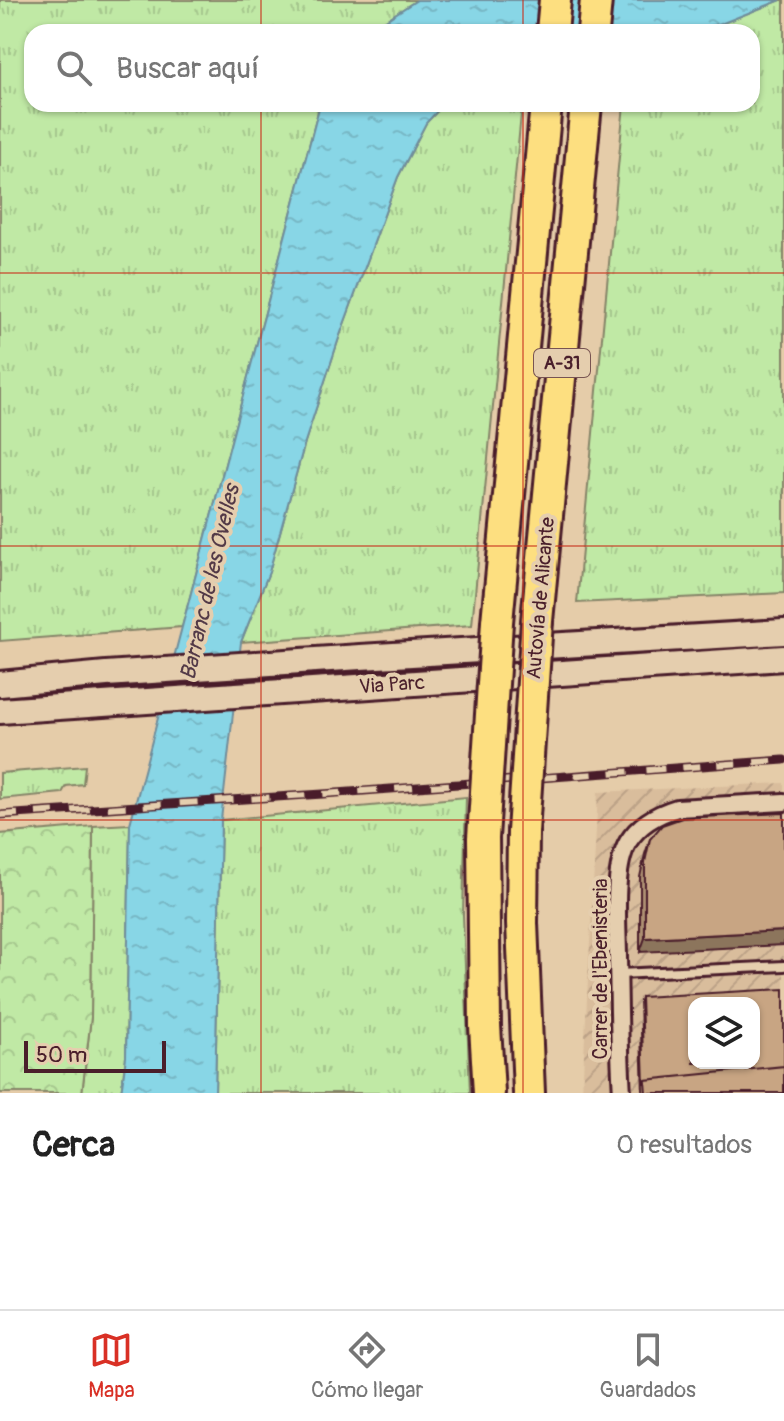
<!DOCTYPE html>
<html lang="es">
<head>
<meta charset="utf-8">
<style>
  :root { --surface:#fff; --page:#f6f6f6; --text:#222; --muted:#767676; --line:#e0e0e0; --accent:#d93025 }
  body { margin:0; font-family:Pangolin,sans-serif; background:var(--page); color:var(--text) }
  .controls { position:absolute; right:24px; bottom:24px; display:grid; overflow:hidden; border-radius:16px; box-shadow:0 2px 6px #0004 }
  .controls button { width:72px; height:72px; display:grid; place-items:center; padding:0; border:0; border-bottom:2px solid var(--line); background:var(--surface); color:var(--text); font:40px sans-serif }
  .scale { position:absolute; left:24px; bottom:20px; width:142px; box-sizing:border-box; padding-left:8px; border:4px solid #4a1f2b; border-top:0; font-size:22px; line-height:28px; white-space:nowrap; color:#4a1f2b; -webkit-text-stroke:6px #e5ceae; paint-order:stroke }
  .list { margin:0; padding:0; list-style:none }
  h2 { display:flex; justify-content:space-between; align-items:center; height:104px; margin:0; padding:0 32px; font-size:34px }
  h2 small { font-size:26px; font-weight:400; color:var(--muted) }
  .icon { flex:none; width:44px; height:44px; fill:none; stroke:currentColor; stroke-width:2; stroke-linecap:round; stroke-linejoin:round }
  .map { position:relative; flex:none; width:784px; height:1093px; overflow:hidden }
  .search { position:absolute; background:var(--surface); box-shadow:0 2px 6px #0004; left:24px; right:24px; top:24px; height:88px; display:flex; align-items:center; gap:20px; box-sizing:border-box; padding:0 28px; border-radius:24px; color:var(--muted); font-size:30px }
  .sheet { height:216px; background:var(--surface) }
  nav { display:flex; justify-content:space-around; align-items:center; box-sizing:border-box; height:112px; border-top:2px solid var(--line); background:var(--surface); font-size:22px; color:var(--muted) }
  nav a { display:grid; justify-items:center; gap:4px }
  nav .on { color:var(--accent) }
  .map>svg:first-child { display:block }
  .industrial { fill:url(#industrial-furrows); fill-rule:evenodd }
  .grass { fill:url(#grass-tufts); stroke:#858468; stroke-width:2 }
  .park { fill:url(#park-crowns); stroke:#858468; stroke-width:2 }
  .water { fill:url(#water-ripples); stroke:#6f8d9b; stroke-width:2 }
  .lines { fill:none; stroke-linecap:round; stroke-linejoin:round }
  .service-casing { stroke:#4a1f2b; stroke-width:14 }
  .minor-casing { stroke:#4a1f2b; stroke-width:22 }
  .secondary-casing { stroke:#4a1f2b; stroke-width:30 }
  .motorway-casing { stroke:#4a1f2b; stroke-width:36 }
  .service { stroke:#e5ceae; stroke-width:8 }
  .minor { stroke:#e5ceae; stroke-width:16 }
  .secondary { stroke:#e5ceae; stroke-width:24 }
  .motorway { stroke:#fddf80; stroke-width:30 }
  .rail-casing { stroke:#4a1f2b; stroke-width:9 }
  .rail { stroke:#e5ceae; stroke-width:6; stroke-dasharray:18; stroke-linecap:butt }
  .motorway-bridge-casing { stroke:#4a1f2b; stroke-width:36; stroke-linecap:butt }
  .motorway-bridge { stroke:#fddf80; stroke-width:30 }
  .wall { fill:#ac8e71; stroke:#4a1f2b; stroke-width:2 }
  .shaded-wall { fill:#8c745c; stroke:#4a1f2b; stroke-width:2 }
  .building { fill:#c8a583; stroke:#4a1f2b; stroke-width:2; fill-rule:evenodd }
  .grid { fill:none; stroke:#c8321e; stroke-width:2; stroke-opacity:0.55 }
  .labels { text-anchor:middle; stroke-width:8; stroke-linejoin:round; paint-order:stroke }
  .shield { fill:#e5ceae; stroke:#785452; stroke-width:2 }
  .shield-label { font-size:18px; font-weight:bold; fill:#4a1f2b }
  .street-label { font-size:20px; fill:#4a1f2b; stroke:#e5ceae }
  .water-label { font-size:22px; font-style:italic; fill:#533a47; stroke:#e5ceae }
</style>
</head>
<body>
<div class="map">
<svg width="784" height="1093" viewBox="0 0 784 1093">
  <defs>
    <pattern id="industrial-furrows" width="10" height="10" patternUnits="userSpaceOnUse" patternTransform="scale(2)"><rect width="10" height="10" fill="#d9bd9c"/><path d="M-1 1l2-2M0 10L10 0M9 11l2-2" fill="none" stroke="#bca287"/></pattern>
    <pattern id="grass-tufts" width="24" height="20" patternUnits="userSpaceOnUse" patternTransform="scale(2)"><rect width="24" height="20" fill="#c0e9a5"/><path d="M3 7l-1-3M5 7V3M7 7l1-3M15 17l-1-3M17 17v-4M19 17l1-3" fill="none" stroke="#a6c78e"/></pattern>
    <pattern id="park-crowns" width="20" height="18" patternUnits="userSpaceOnUse" patternTransform="scale(2)"><rect width="20" height="18" fill="#c0e9a5"/><path d="M2 6a3 3 0 1 1 6 0M12 15a3 3 0 1 1 6 0" fill="none" stroke="#a6c78e"/></pattern>
    <pattern id="water-ripples" width="26" height="14" patternUnits="userSpaceOnUse" patternTransform="scale(2)"><rect width="26" height="14" fill="#88d6e6"/><path d="M2 4q2-2 4 0t4 0M15 11q2-2 4 0t4 0" fill="none" stroke="#77b7c5"/></pattern>
  </defs>
  <rect width="100%" height="100%" fill="#e5cca9"/>
  <filter id="ink" filterUnits="userSpaceOnUse"><feTurbulence type="fractalNoise" baseFrequency=".0125" numOctaves="2"/><feDisplacementMap in="SourceGraphic" scale="16" xChannelSelector="R" yChannelSelector="G"/><feConvolveMatrix kernelMatrix="1 2 1 2 8 2 1 2 1" color-interpolation-filters="sRGB"/></filter>
  <g filter="url(#ink)">
    <path class="industrial" d="M 784,783 L 784,1093 L 582,1093 L 598,792 ZM 694,1003 L 754,1003 L 754,1063 L 694,1063 Z"/>
    <path class="grass" d="M 0,0 L 417,0 L 367,32 L 32,32 L 32,104 L 320,104 L 182,627 L 0,641 Z
      M 781,0 L 784,0 L 784,593 L 577,603 L 624,104 L 752,104 L 752,32 L 682,32 L 723,23 Z
      M 444,104 L 522,104 L 472,625 L 241,642 L 269,572 L 305,442 L 339,338 L 398,177 L 426,123 Z
      M 85,766 L 83,784 L 66,786 L 62,793 L 0,799 L 0,773 Z
      M 466,797 L 463,915 L 470,1093 L 215,1093 L 221,820 Z
      M 130,824 L 126,1057 L 121,1093 L 82,1093 L 91,1017 L 93,826 Z"/>
    <path class="park" d="M 93,826 L 91,1017 L 82,1093 L 0,1093 L 0,834 Z"/>
    <path class="water" d="M 417,0 L 781,0 L 723,23 L 682,32 L 367,32 Z
      M 320,104 L 444,104 L 426,123 L 398,177 L 339,338 L 305,442 L 269,572 L 241,642 L 221,820 L 215,1093 L 121,1093 L 126,1057 L 130,824 Z"/>
    <g class="lines">
      <g class="service-casing">
        <path id="service" d="M 619,974 L 784,966"/>
      </g>
      <g class="minor-casing">
        <path id="minor" d="M 622,1093 C 619,1048 619,1003 618,958 C 618,926 612,870 628,842 C 639,824 657,814 677,808 L 784,802"/>
      </g>
      <g class="secondary-casing">
        <path id="secondary" d="M 0,684 L 106,674 L 360,657 L 784,632
          M 0,711 L 784,658"/>
      </g>
      <g class="motorway-casing">
        <path id="motorway" d="M 552,32 L 555,0
          M 593,32 L 596,0
          M 537,621 L 586,104
          M 497,622 L 546,104
          M 523,832 L 522,923 L 529,1093
          M 483,838 L 485,1026 L 489,1093"/>
      </g>
      <use href="#service" class="service"/>
      <use href="#minor" class="minor"/>
      <use href="#secondary" class="secondary"/>
      <use href="#motorway" class="motorway"/>
      <g class="rail-casing">
        <path id="rail" d="M 0,815 L 323,794 L 784,760"/>
      </g>
      <use href="#rail" class="rail"/>
      <g class="motorway-bridge-casing">
        <path id="motorway-bridge" d="M 523,832 L 537,621
          M 483,838 L 497,622"/>
      </g>
      <use href="#motorway-bridge" class="motorway-bridge"/>
    </g>
    <path class="wall" d="M 784,813 L 640,952 L 640,877 L 645,854 L 650,839 Z
      M 641,997 L 784,1093 L 643,1093 L 640,1001 Z"/>
    <path class="shaded-wall" d="M 784,931 L 784,945 L 640,952 L 645,938 Z"/>
    <path class="building" d="M 784,813 L 784,931 L 645,938 L 645,862 L 650,839 L 662,825 L 682,818 Z
      M 784,989 L 784,1066 L 645,1080 L 644,1084 L 641,997 ZM 694,1003 L 754,1003 L 754,1063 L 694,1063 Z
      M 784,1066 L 784,1093 L 646,1093 L 645,1080 Z"/>
  </g>
  <path class="grid" d="M 261,0 L 261,32M 523,0 L 523,32M 261,104 L 261,1093M 523,104 L 523,1093M 0,273 L 784,273M 0,546 L 784,546M 0,820 L 784,820"/>
  <g class="labels">
    <rect class="shield" x="534" y="349" width="56" height="28" rx="6"/>
    <g class="shield-label">
      <text x="562" y="369">A-31</text>
    </g>
    <g class="street-label">
      <text transform="translate(540 598) rotate(-85)" y="7">Autovía de Alicante</text>
      <text transform="translate(392 684) rotate(-4)" y="7">Via Parc</text>
      <text transform="translate(600 969) rotate(-90)" y="7">Carrer de l'Ebenisteria</text>
    </g>
    <g class="water-label">
      <text transform="translate(209 582) rotate(-77)" y="8">Barranc de les Ovelles</text>
    </g>
  </g>
</svg>
<div class="controls">
<button><svg class="icon" aria-label="layers" viewBox="0 0 24 24"><path d="M12 4l9 5-9 5-9-5zM3 14l9 5 9-5"/></svg></button>
</div>
<div class="scale">50 m</div>
<div class="search"><svg class="icon" aria-label="search" viewBox="0 0 24 24"><circle cx="10" cy="10" r="6"/><path d="M15 15l6 6"/></svg>Buscar aquí</div>
</div>
<section class="sheet">
<h2>Cerca<small>0 resultados</small></h2>
<ul class="list">
</ul>
</section>
<nav>
<a class="on"><svg class="icon" aria-label="map" viewBox="0 0 24 24"><path d="M3 6l6-2 6 2 6-2v14l-6 2-6-2-6 2zM9 4v14M15 6v14"/></svg>Mapa</a>
<a><svg class="icon" aria-label="directions" viewBox="0 0 24 24"><path d="M12 3l9 9-9 9-9-9zM9 14v-3h6M13 9l2 2-2 2"/></svg>Cómo llegar</a>
<a><svg class="icon" aria-label="saved" viewBox="0 0 24 24"><path d="M7 4h10v16l-5-4-5 4z"/></svg>Guardados</a>
</nav>
</body>
</html>
